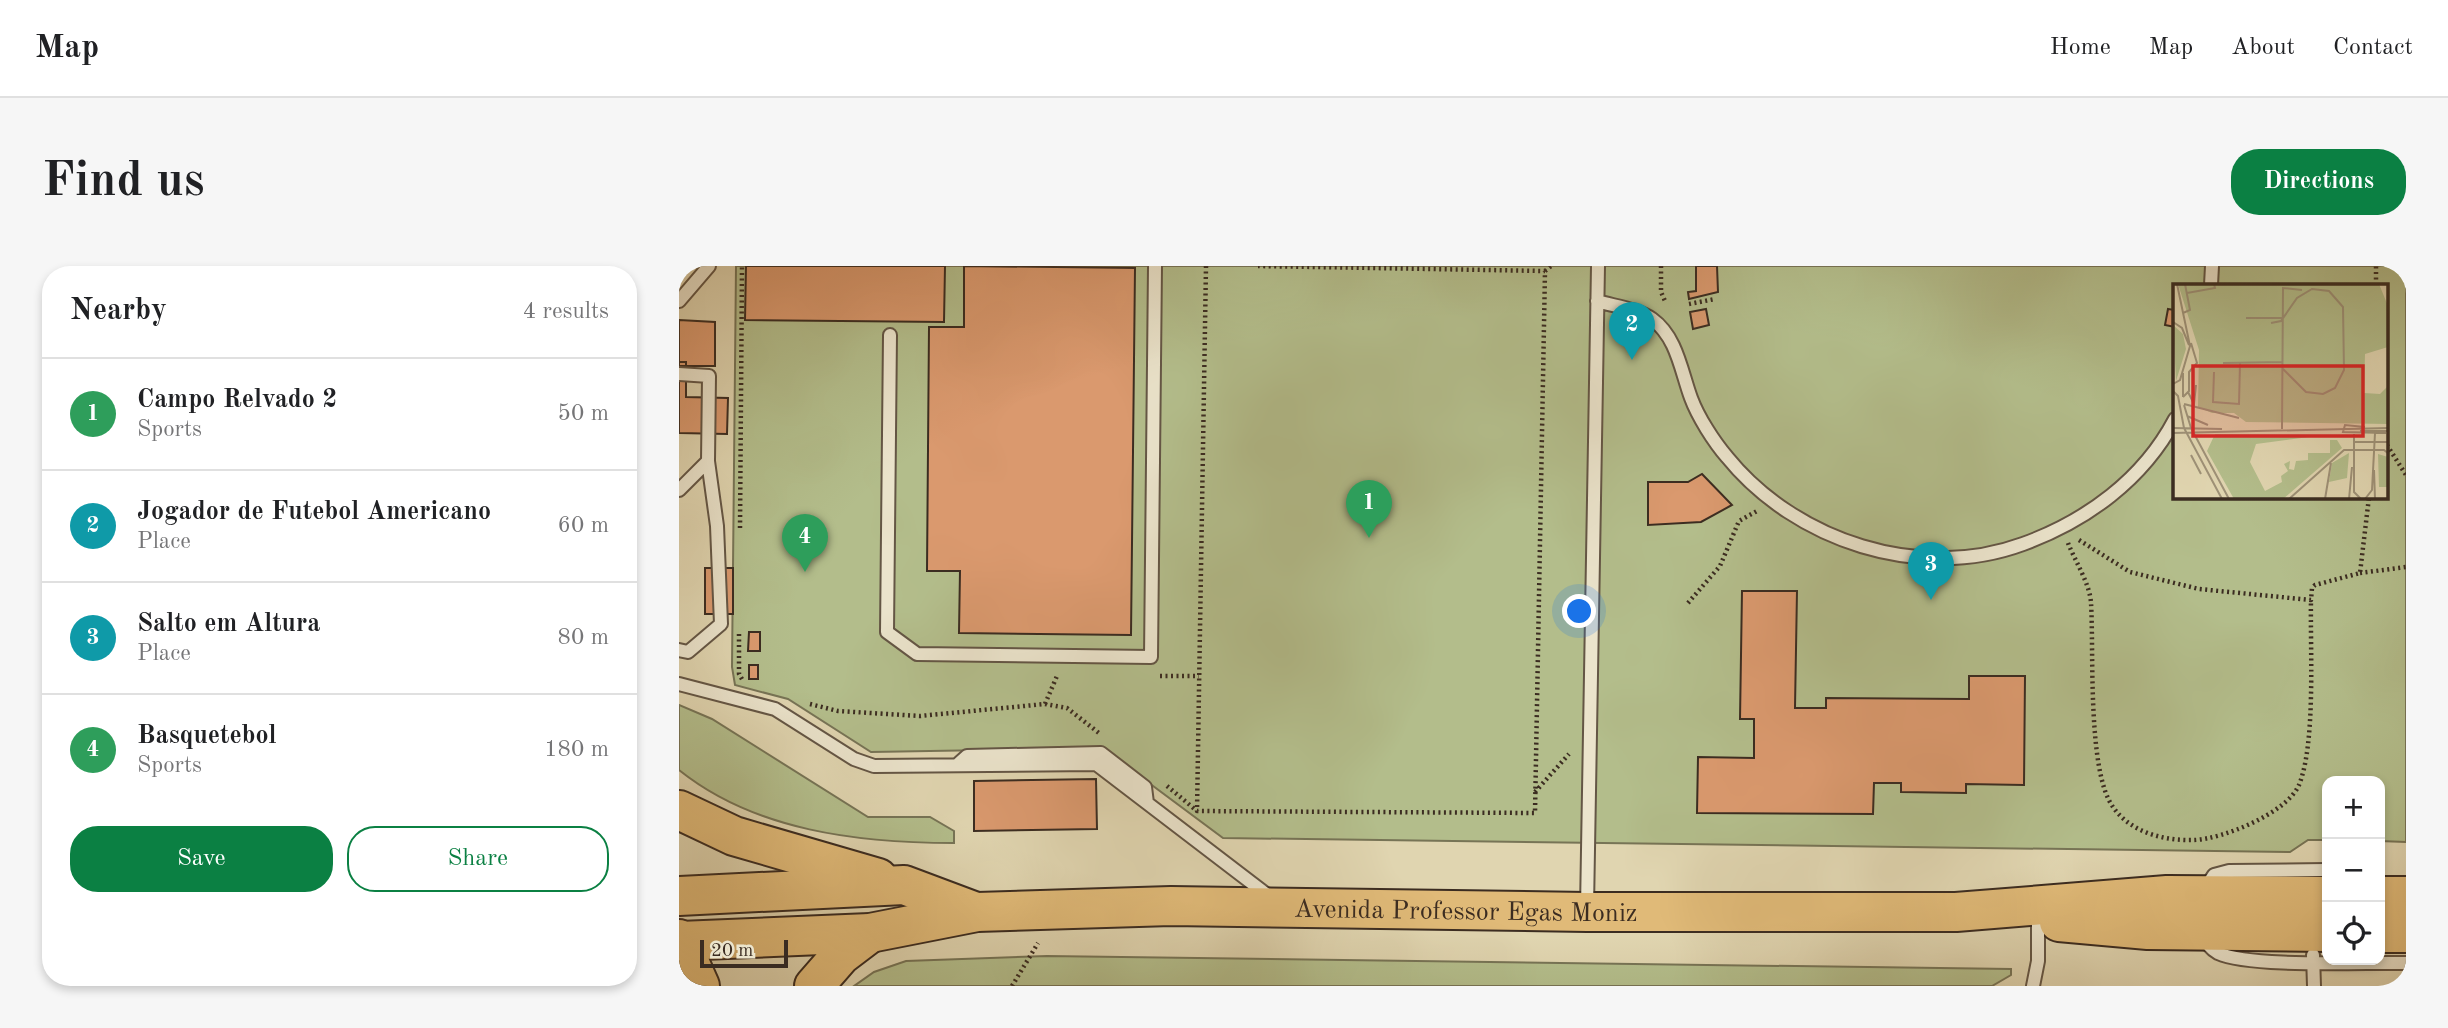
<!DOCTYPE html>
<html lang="en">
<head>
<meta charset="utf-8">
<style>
  :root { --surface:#fff; --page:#f6f6f6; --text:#202124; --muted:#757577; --line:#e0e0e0; --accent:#0b8043 }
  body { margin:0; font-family:"Old Standard TT",serif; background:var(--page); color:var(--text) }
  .controls { position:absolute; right:21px; bottom:21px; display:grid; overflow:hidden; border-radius:14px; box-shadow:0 4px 10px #0003 }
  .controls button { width:63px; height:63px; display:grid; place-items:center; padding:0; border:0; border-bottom:2px solid var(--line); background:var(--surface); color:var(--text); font:35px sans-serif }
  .scale { position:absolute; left:21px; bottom:18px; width:88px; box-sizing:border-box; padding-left:7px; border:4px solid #3b2c21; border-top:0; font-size:19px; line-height:24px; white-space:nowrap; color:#3b2c21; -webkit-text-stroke:5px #ebe4cc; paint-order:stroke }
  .you { position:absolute; left:901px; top:346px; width:24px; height:24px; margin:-18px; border:5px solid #fff; border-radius:50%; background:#1a73e8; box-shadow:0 0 0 10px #1a73e833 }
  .badge { display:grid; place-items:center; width:46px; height:46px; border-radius:50%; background:var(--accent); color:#fff; font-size:23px; font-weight:700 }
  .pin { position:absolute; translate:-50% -58px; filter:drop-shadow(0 2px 4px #0008) }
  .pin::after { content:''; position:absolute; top:37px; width:24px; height:21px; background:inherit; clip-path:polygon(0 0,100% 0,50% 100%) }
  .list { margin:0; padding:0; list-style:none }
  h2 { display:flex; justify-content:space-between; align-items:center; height:91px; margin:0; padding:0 28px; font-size:30px }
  h2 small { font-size:23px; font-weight:400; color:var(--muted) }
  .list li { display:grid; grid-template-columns:46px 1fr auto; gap:21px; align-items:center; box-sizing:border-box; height:112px; padding:0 28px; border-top:2px solid var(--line) }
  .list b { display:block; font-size:26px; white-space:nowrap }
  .list p { margin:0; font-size:23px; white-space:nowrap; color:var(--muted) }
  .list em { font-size:23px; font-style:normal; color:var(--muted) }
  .actions { display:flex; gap:14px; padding:21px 28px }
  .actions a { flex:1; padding:16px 0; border:2px solid var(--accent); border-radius:28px; text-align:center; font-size:24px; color:var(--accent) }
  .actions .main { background:var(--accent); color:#fff }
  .icon { flex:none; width:38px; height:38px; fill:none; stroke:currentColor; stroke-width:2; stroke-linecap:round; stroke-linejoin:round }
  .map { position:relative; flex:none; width:1727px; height:720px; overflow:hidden; border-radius:28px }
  header { display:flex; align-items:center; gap:42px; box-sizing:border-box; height:98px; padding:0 35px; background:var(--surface); border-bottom:2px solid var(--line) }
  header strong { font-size:33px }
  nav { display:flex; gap:38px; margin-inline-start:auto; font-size:24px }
  .intro { display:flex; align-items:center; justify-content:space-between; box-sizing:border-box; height:168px; padding:0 42px }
  h1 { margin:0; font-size:49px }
  .button { padding:18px 32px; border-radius:28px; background:var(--accent); color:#fff; font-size:24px; font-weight:700 }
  main { display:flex; gap:42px; padding:0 42px }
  aside { flex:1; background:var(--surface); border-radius:28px; box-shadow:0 4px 10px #0003 }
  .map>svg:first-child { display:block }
  .green { fill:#b3bd8b; stroke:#777456; stroke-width:2; fill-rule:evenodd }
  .building { fill:#da996e; stroke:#3b2c21; stroke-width:2 }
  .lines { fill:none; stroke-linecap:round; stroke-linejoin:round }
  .lane-casing { stroke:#645645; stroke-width:16 }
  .primary-casing { stroke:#3b2c21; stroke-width:42 }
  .path { stroke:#3b2c21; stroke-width:4.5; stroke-dasharray:2 3.5; stroke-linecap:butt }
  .lane { stroke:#ebe4cc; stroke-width:12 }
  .primary { stroke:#e0ba78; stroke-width:38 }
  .labels { text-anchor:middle; stroke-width:7; stroke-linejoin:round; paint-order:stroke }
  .street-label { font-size:26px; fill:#3b2c21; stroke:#ebe4cc }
  .inset-road { fill:none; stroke:#9e9177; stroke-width:2 }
  .view { fill:#d62828; fill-opacity:0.15; stroke:#d62828; stroke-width:3.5 }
  .inset-edge { fill:none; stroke:#3b2c21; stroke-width:3.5 }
</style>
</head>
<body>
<header>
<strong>Map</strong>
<nav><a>Home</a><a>Map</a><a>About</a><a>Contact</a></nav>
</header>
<div class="intro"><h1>Find us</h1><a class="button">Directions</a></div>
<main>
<aside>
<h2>Nearby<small>4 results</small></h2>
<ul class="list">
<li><span class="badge" style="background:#2e9e5b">1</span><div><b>Campo Relvado 2</b><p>Sports</p></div><em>50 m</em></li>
<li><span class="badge" style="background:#0f9aa8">2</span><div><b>Jogador de Futebol Americano</b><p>Place</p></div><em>60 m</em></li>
<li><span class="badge" style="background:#0f9aa8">3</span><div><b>Salto em Altura</b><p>Place</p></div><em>80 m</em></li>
<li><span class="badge" style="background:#2e9e5b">4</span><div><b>Basquetebol</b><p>Sports</p></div><em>180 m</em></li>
</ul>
<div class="actions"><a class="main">Save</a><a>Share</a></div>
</aside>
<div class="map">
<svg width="1727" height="720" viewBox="0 0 1727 720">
  <rect width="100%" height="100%" fill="#e0d5b0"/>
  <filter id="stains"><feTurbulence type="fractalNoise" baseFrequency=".00286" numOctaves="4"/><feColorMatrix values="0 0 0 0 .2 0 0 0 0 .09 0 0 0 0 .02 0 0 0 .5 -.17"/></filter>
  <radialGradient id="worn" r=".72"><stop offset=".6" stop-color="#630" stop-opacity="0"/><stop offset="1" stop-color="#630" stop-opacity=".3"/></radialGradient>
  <path class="green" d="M 57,0 L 1727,0 L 1727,576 L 1701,575 L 1701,515 L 1648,515 L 1648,574 L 1629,574 L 1611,586 L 544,572 L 423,482 L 192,486 L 109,433 L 56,419 L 53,401 ZM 1496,19 L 1708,19 L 1708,231 L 1496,231 Z
    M 0,439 L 33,453 L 189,551 L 251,551 L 275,565 L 275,577 C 180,577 76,565 0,504 Z
    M 368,690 L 1332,703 L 1332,709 L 1313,720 L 175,720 L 195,706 L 227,695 Z"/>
  <path class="building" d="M 67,0 L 266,0 L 265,56 L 66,54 Z
    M 285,0 L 456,2 L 452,369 L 280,367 L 281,305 L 248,305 L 250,61 L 285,61 Z
    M 1017,0 L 1038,0 L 1039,26 L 1010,33 L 1009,26 L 1017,25 Z
    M 1027,43 L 1030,59 L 1014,63 L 1011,46 Z
    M 1489,43 L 1496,44 L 1496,61 L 1486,59 Z
    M 0,54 L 36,56 L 36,100 L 0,100 Z
    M 0,96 L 7,96 L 7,131 L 49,132 L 48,168 L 0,167 Z
    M 1023,208 L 1053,239 L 1022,256 L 969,259 L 969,216 L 1009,216 Z
    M 26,302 L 54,302 L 54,348 L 26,348 Z
    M 1063,325 L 1118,325 L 1116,442 L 1147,442 L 1147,432 L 1290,433 L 1290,410 L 1346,410 L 1345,519 L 1287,518 L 1287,527 L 1222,526 L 1222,517 L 1195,517 L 1194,548 L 1018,547 L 1019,491 L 1075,492 L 1075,453 L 1061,453 Z
    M 70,366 L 81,366 L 81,385 L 69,385 Z
    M 70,399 L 79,399 L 79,413 L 70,413 Z
    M 417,513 L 418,563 L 295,565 L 295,515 Z"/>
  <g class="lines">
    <g class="lane-casing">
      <path id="lane" d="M 1532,19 L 1533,0
        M 0,35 L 30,0
        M 918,35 C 934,40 959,43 973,53 C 998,71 1002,105 1012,132 C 1019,151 1035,176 1048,191 C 1116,275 1241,316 1344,278 C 1407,255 1464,214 1496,153
        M 211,69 L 208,366 L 238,388 L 472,391 L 476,0
        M 0,108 L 30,110 L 29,195 L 0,224
        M 0,384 L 9,386 L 42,358 L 38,260 L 29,195
        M 0,418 L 96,443 L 175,493 L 195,500 L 417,498 L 591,631
        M 278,499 L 288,490 L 422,487 L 466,521 L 468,537
        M 1527,621 L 1535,609 L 1550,605 L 1648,604
        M 908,642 L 919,0
        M 1526,671 C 1528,679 1532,683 1539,687 C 1572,702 1686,696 1727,697
        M 1634,689 L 1635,720
        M 1354,720 L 1359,695 L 1359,654"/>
    </g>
    <g class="primary-casing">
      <g id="primary">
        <path d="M 0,544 L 55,570 L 199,612"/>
        <path d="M 0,630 L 225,619 L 297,646"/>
        <path d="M 1701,630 L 1727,630"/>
        <path d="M 1380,656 L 1469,664 L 1648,666"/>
        <path d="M 1701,667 L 1727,667"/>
        <path d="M 0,673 L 21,720"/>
        <path id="s1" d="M 0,675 L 191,667 L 298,646 L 492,640 L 908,646 L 1277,646 L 1488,629 L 1648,630"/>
        <path d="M 135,720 L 162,689 L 191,667"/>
      </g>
    </g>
    <path class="path" d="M 527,0 L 518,545 L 856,547 L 866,5 L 579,0
      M 982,0 L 982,26 L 986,35
      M 866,5 L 872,0
      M 1697,19 L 1697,0
      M 1010,38 L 1036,33
      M 1708,179 L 1727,209
      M 61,262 L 63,0
      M 1400,274 L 1451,306 L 1520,323 L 1632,334 L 1633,322 L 1636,319 L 1681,307 L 1690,231
      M 1389,277 C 1396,295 1411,318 1412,337 C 1415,383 1408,505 1434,541 C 1452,567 1486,575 1515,574 C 1543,573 1607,548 1620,519 C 1637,477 1631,383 1632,334
      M 1681,307 L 1727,301
      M 1009,337 L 1041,300 L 1060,255 L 1078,245
      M 60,368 L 60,408 L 64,415
      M 481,410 L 520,410
      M 131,438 L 159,445 L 241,450 L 366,438 L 388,442 L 420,467
      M 366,438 L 378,410
      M 488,520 L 518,545
      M 856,526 L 890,488
      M 333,720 L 359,677"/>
    <use href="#lane" class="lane"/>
    <use href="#primary" class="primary"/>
  </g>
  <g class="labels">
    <g class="street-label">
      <text dy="9" stroke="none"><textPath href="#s1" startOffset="789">Avenida Professor Egas Moniz</textPath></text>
    </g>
  </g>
  <g transform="translate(1494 18)">
    <rect width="215" height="215" fill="#e0d5b0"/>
    <path d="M 5,0 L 206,0 L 215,22 L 215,63 L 192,70 L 191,109 L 207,110 L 215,102 L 215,140 L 73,138 L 61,129 L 39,129 L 25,123 L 26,66 ZM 0,41 L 10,50 L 13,65 L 3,97 ZM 42,150 L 151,151 L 83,160 L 77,178 L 92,207 L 109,198 L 108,192 L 115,187 L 111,180 L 117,177 L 116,185 L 121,186 L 123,177 L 135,176 L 135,169 L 157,169 L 157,156 L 164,156 L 169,164 L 110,215 L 61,215 L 34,167 ZM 176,169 L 174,194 L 156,198 L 159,179 ZM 205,170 L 215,173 L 215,203 L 206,203 Z" fill="#b3bd8b"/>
    <path class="inset-road" d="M 14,9 L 42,4 L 41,0M 10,29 L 17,26 L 12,0M 73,34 L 109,34M 0,38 L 9,44 L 16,61M 98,39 L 108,37 L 124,14 L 139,5 L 156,7 L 170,23 L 171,86 L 162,104 L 150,110 L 133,108 L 110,85M 50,79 L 110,78M 41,88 L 40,118 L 66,120 L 67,79M 0,100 L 7,96 L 17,62 L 4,0M 0,107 L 5,112 L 11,144M 15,108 L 21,120 L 23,101M 10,113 L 16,107 L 16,88 L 24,79 L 18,59M 10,113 L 10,89M 11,120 L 66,134M 11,121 L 18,144M 14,132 L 35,141M 192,143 L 172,141 L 170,148 L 213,149M 0,144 L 49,145M 11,144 L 49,215M 18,144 L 56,215M 109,145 L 110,4 L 129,6M 187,147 L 216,147M 0,149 L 216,144M 181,150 L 181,208 L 188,215M 181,158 L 216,158M 18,171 L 28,190M 201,186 L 202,215M 116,215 L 171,166 L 211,166 L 216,170M 152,215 L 158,179M 176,215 L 179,183M 192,215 L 199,206 L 202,149"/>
    <path class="view" d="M 20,82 L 190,82 L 190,152 L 20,152 Z"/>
    <rect width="215" height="215" class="inset-edge"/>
  </g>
  <rect width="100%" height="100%" filter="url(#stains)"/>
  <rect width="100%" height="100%" fill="url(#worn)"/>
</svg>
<div class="controls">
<button>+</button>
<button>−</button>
<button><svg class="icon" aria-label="locate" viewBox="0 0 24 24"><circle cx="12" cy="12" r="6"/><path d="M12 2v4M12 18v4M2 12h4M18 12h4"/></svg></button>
</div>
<div class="scale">20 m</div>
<div class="you"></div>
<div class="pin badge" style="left:690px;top:272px;background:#2e9e5b">1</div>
<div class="pin badge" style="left:953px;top:94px;background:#0f9aa8">2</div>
<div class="pin badge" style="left:1252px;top:334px;background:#0f9aa8">3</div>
<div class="pin badge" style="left:126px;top:306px;background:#2e9e5b">4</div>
</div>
</main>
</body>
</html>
